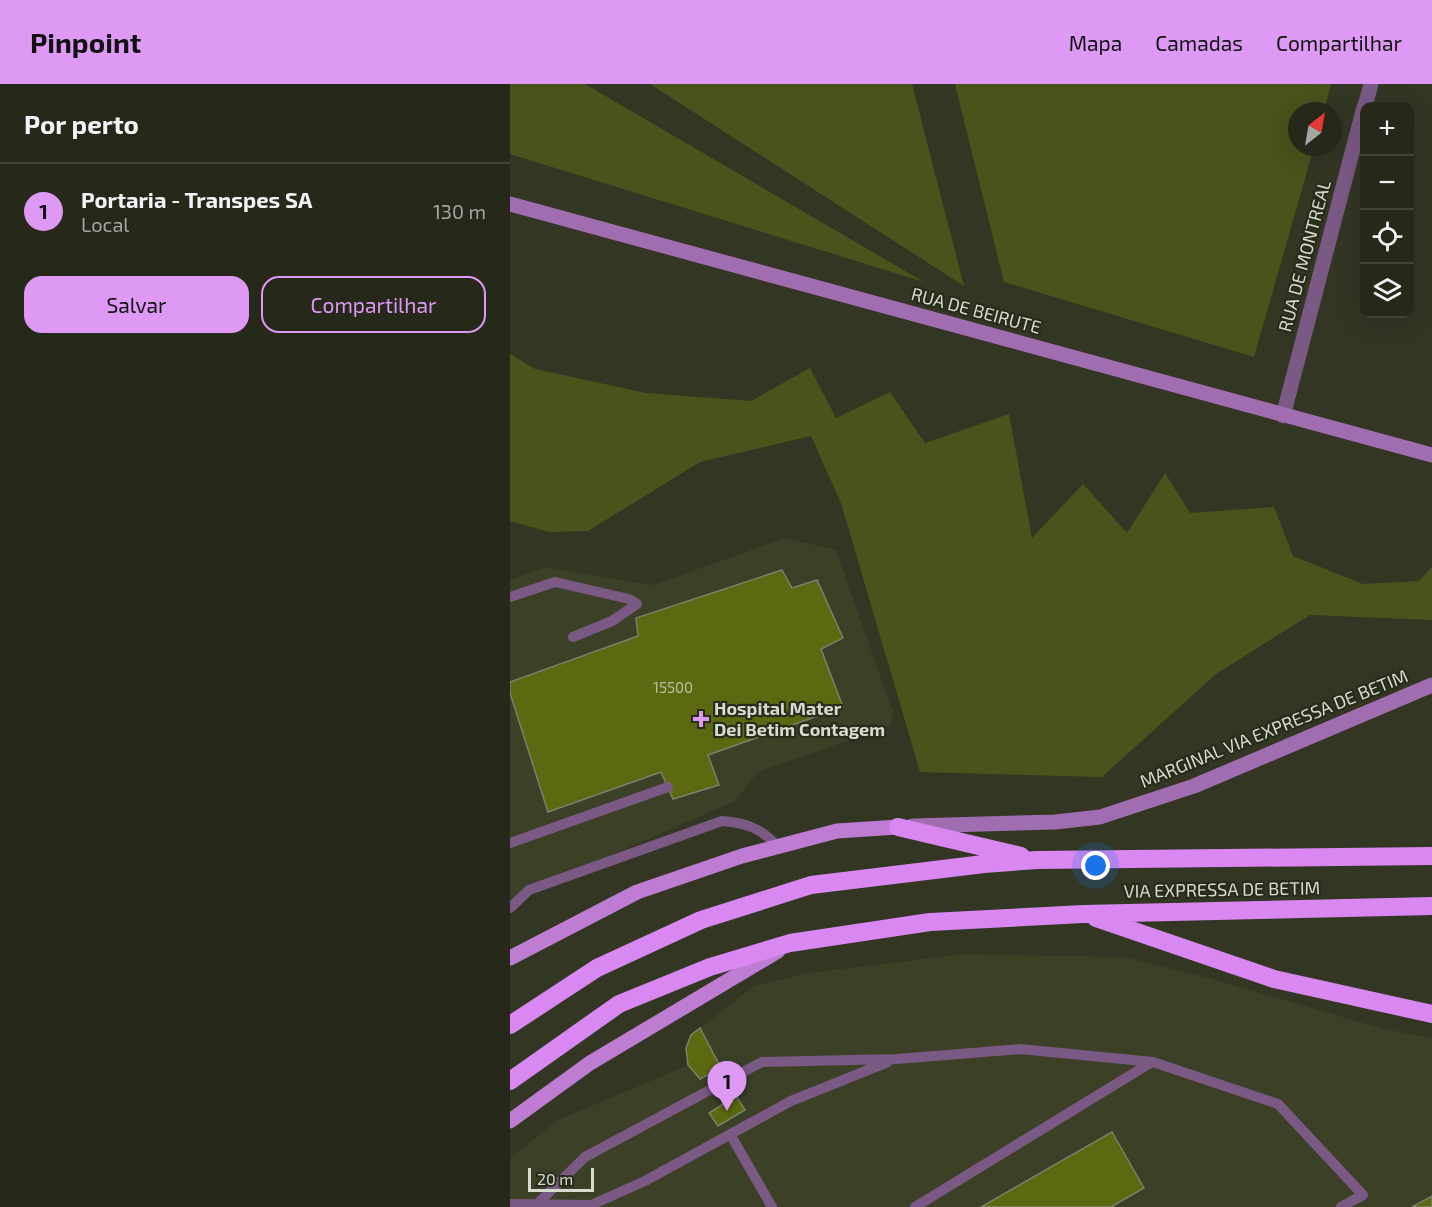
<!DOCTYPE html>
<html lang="pt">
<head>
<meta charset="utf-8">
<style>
  :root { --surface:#26281a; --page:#2e3023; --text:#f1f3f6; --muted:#a4a6a2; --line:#424439; --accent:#dd99f3 }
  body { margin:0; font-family:"Exo 2",sans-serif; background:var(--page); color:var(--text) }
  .controls { position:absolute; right:18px; top:18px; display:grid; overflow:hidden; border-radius:12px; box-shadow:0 6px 24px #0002 }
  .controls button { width:54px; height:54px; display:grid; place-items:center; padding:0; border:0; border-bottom:2px solid var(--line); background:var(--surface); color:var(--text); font:30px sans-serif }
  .compass { position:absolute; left:778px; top:18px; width:54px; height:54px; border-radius:50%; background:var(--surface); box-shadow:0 6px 24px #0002; rotate:31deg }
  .scale { position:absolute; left:18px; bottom:15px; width:66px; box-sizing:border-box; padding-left:6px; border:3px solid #d8dbd0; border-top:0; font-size:16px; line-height:21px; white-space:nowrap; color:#d8dbd0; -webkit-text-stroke:4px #282c1a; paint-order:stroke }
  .you { position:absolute; left:586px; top:782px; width:21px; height:21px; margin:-15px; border:4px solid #fff; border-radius:50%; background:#1a73e8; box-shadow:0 0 0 9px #1a73e833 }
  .badge { display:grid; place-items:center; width:39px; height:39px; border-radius:50%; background:var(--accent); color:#111; font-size:20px; font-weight:700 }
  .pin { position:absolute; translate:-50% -50px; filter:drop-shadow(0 2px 3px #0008) }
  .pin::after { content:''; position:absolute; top:32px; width:21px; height:18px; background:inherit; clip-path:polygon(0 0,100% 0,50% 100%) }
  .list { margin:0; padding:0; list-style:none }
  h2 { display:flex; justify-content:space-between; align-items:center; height:78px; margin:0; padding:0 24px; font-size:26px }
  h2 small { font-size:20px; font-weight:400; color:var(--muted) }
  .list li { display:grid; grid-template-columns:39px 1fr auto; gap:18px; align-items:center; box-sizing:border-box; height:96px; padding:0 24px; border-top:2px solid var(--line) }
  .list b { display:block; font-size:22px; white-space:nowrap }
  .list p { margin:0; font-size:20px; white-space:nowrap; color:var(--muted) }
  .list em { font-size:20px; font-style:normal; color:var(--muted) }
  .actions { display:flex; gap:12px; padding:18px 24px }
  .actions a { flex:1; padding:14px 0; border:2px solid var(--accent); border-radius:18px; text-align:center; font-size:21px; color:var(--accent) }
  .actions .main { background:var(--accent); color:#111 }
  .icon { flex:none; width:33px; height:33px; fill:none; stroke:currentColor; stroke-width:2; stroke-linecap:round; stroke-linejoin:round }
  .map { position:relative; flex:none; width:922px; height:1123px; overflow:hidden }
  header { display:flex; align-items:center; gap:36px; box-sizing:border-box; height:84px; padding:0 30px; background:var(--accent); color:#111 }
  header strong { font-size:28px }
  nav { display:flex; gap:33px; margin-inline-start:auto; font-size:21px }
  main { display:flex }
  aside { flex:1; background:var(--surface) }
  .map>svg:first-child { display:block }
  .built { fill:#3b4027 }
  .green { fill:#4a531b }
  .building { fill:#5d6910; stroke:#7b806b; stroke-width:1.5 }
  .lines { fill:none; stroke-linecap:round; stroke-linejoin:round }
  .lane { stroke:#7a5984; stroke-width:10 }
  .street { stroke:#7a5984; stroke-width:15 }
  .secondary { stroke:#a06db1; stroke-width:15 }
  .primary { stroke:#be7cd3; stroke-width:15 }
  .highway { stroke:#d988f2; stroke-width:18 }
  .poi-dot { fill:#dd99f3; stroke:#282c1a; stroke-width:2 }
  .labels { text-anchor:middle; stroke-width:4.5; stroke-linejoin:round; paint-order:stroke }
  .number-label { font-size:15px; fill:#b9bea0 }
  .street-label { font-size:18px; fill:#d8dbd0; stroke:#282c1a }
  .poi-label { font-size:18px; font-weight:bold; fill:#d8dbd0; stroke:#282c1a; text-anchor:start }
</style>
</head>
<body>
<header>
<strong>Pinpoint</strong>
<nav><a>Mapa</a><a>Camadas</a><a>Compartilhar</a></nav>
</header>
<main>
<aside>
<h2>Por perto<small></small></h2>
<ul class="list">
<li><span class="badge">1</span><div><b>Portaria - Transpes SA</b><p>Local</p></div><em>130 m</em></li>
</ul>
<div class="actions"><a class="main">Salvar</a><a>Compartilhar</a></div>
</aside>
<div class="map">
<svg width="922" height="1123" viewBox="0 0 922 1123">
  <rect width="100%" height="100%" fill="#323623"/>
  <path class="built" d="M 275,454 L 326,466 L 383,628 L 380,642 L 248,688 L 225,717 L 0,815 L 0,496 L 36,483 L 143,501 Z
    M 454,870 L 614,873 L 699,894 L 874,945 L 922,954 L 922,1123 L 0,1123 L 0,1075 L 46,1037 L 178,981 L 176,964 L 181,951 L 244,902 L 298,889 Z"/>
  <path class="green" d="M 0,0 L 75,0 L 414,198 L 0,70 Z
    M 140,0 L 402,0 L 454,202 Z
    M 445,0 L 821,0 L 814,27 L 787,27 L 787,63 L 804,63 L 744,273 L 494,198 Z
    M 0,270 L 25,285 L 136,309 L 241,317 L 300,284 L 326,334 L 380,308 L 415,359 L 499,330 L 522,454 L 573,400 L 617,449 L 655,389 L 680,429 L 764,423 L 783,472 L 853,500 L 909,497 L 922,483 L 922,536 L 800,531 L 706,590 L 592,693 L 410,688 L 331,419 L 301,352 L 190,378 L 78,447 L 39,448 L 0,437 Z"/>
  <path class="building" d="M 272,486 L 282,504 L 307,496 L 333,554 L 311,565 L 333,623 L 198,671 L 209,701 L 163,715 L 151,688 L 38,728 L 0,609 L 0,598 L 128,552 L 126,534 Z
    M 190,944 L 211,984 L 190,995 L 178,981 L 176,964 L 181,951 Z
    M 226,1012 L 235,1026 L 208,1042 L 199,1029 Z
    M 602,1048 L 634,1104 L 601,1123 L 471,1123 Z
    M 922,1112 L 922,1123 L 902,1123 Z"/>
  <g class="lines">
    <path class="lane" d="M 0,513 L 45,498 L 119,515 L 127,520 L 102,537 L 63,553
      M 0,759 L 158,703
      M 0,824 L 19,806 L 212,737 C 236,739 251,744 267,762
      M 220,1050 L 262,1123
      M 0,1120 L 81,1121 L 135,1097 L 281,1017 L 378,978
      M 24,1123 L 75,1073 L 252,978 L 387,975 L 510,965 L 643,978 L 768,1020 L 853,1111 L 831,1123
      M 405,1123 L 642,978"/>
    <path class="street" d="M 855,22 L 861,0
      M 773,332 L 854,23"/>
    <path class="secondary" d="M 0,120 L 922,371
      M 402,742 L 545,738 L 590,733 L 684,702 L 922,601"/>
    <path class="primary" d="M 0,874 L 127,808 L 232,772 L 327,747 L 388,743
      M 0,1037 L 80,979 L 268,867"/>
    <path class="highway" d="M 388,743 L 511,772
      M 586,834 L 764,895 L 922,930
      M 0,941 L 87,884 L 191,836 L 301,801 L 474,780 L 527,776 L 922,772
      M 0,997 L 109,920 L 200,883 L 280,859 L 420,838 L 573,830 L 922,822"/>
  </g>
  <path class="poi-dot" d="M188 626h6v6h6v6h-6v6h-6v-6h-6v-6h6z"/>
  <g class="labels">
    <g class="number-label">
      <text x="163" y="609">15500</text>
    </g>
    <g class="street-label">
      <text transform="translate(795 172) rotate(-75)" y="6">RUA DE MONTREAL</text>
      <text transform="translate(466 227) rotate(15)" y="6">RUA DE BEIRUTE</text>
      <text transform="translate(764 645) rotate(-22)" y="6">MARGINAL VIA EXPRESSA DE BETIM</text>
      <text transform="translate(712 806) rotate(-1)" y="6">VIA EXPRESSA DE BETIM</text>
    </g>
    <g class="poi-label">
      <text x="204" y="631">Hospital Mater<tspan x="204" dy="21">Dei Betim Contagem</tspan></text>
    </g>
  </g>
</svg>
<div class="controls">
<button>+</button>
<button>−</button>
<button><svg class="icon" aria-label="locate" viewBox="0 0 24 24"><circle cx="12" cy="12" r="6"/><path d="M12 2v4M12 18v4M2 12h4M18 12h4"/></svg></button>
<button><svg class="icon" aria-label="layers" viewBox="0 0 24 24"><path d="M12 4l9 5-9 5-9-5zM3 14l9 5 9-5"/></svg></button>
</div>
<svg class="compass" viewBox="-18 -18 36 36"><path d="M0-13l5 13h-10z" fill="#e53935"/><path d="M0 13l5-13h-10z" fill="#a4a6a2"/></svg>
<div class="scale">20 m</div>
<div class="you"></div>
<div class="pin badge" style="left:217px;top:1027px">1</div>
</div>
</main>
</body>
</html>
